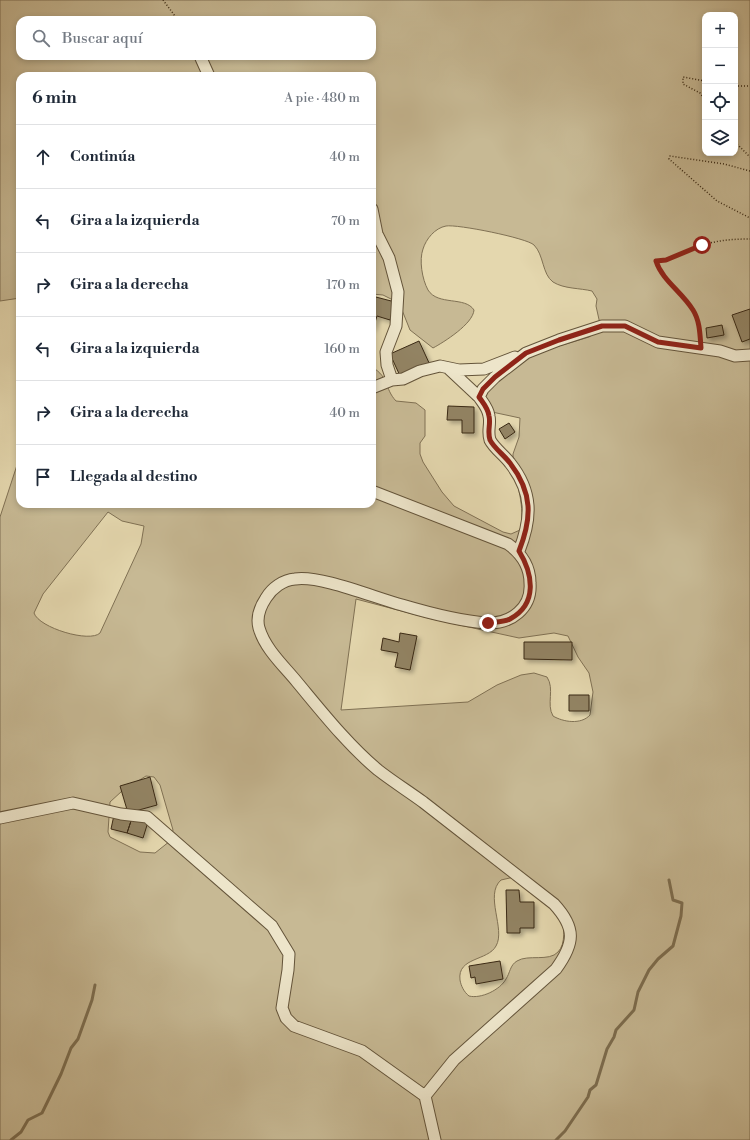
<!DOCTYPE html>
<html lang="es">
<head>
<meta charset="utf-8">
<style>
  :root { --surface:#fff; --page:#f6f6f7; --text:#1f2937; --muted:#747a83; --line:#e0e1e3 }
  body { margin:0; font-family:"Libre Bodoni",serif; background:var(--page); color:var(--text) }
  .controls { position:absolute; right:12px; top:12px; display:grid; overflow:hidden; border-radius:8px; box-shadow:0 2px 6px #0003 }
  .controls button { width:36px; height:36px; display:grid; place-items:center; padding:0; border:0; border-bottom:1px solid var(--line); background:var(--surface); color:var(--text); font:20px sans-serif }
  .stop { position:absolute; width:12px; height:12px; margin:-9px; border:3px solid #8f2418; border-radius:50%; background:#fff }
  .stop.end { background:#8f2418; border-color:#fff; box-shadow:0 1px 4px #0008 }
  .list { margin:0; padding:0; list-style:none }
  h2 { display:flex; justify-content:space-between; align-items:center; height:52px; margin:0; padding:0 16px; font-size:17px }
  h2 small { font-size:13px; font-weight:400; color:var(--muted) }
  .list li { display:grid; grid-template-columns:26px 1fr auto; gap:12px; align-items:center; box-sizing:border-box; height:64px; padding:0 16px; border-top:1px solid var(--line) }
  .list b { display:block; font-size:15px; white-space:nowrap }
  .list em { font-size:13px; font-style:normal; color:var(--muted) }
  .icon { flex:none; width:22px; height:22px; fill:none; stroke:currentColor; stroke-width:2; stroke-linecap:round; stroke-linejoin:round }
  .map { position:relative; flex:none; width:750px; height:1140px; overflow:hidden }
  .search { position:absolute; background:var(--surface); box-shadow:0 2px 6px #0003; left:16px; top:16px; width:360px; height:44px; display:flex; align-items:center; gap:10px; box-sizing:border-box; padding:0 14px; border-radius:12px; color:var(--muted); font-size:15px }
  .panel { position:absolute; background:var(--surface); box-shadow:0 2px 6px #0003; left:16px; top:72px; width:360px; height:436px; border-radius:12px }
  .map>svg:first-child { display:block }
  .green { fill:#c7b994; stroke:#807154; fill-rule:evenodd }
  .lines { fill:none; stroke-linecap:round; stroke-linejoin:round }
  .stream { stroke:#7d6e50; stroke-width:3 }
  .building { fill:#928364; stroke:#3a2913; filter:url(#shadow) }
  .minor-casing { stroke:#64543a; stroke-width:13 }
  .path { stroke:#3a2913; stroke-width:1.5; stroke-dasharray:1 2; stroke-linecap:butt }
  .minor { stroke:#ede5ca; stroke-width:11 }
  .route { stroke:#8f2418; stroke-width:5 }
</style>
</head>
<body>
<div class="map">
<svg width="750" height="1140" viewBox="0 0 750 1140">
  <defs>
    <filter id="shadow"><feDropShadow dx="3" dy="3" stdDeviation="2" flood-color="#0004"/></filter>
  </defs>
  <rect width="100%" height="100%" fill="#e4d7ae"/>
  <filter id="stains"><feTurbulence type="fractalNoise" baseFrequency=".005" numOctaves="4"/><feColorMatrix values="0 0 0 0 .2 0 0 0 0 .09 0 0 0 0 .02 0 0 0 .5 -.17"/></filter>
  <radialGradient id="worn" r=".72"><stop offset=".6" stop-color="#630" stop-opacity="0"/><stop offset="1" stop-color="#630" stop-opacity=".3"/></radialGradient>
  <path class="green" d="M 0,0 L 750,0 L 750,1140 L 0,1140 L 0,517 L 20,456 L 20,504 L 372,504 L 372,367 C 390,378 384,388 396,401 L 416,403 L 425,410 L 425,436 L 420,443 L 420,454 L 423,462 L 442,492 L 454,506 L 503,532 L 511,534 L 520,530 C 526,507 516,484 513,461 L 513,454 L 519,437 L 520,418 L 492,412 L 479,402 L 472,399 L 484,383 L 506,368 L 549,349 L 589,337 L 594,334 L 600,324 L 596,306 L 597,299 L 592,291 C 580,288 564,289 553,282 C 542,274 544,255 534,245 C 527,238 457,224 446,226 C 435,228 426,239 423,249 C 419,260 422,279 428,290 C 438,306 465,296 474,310 C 473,324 444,342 433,348 L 410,330 L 402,310 L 395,301 L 383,295 L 372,294 L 372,76 L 20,76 L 20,298 L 0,301 ZM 705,15 L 735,15 L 735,153 L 705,153 ZM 20,20 L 372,20 L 372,56 L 20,56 ZM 108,512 L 122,521 L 144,526 L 141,544 L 100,633 C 90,643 39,628 34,613 L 43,594 ZM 356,599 L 432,619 L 519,638 L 554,633 L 568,636 L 578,657 L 589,673 L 593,692 L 590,715 C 581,725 563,722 553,716 C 546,704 555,689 547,677 L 534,673 L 521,675 L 497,685 L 468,702 L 341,710 ZM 146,776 L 154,777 L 160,785 L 173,830 L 170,841 L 155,853 L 140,852 L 110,837 L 108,832 L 110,802 L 122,791 ZM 514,877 L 562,916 C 564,926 566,944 558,952 C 549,962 528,954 517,961 C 510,965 510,973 506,979 C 500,990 481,999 469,996 C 464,992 461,986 460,980 C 457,957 488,961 496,946 C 506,929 484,895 501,880 Z"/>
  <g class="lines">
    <path class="stream" d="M 11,1140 L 21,1132 L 28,1120 L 42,1113 L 61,1074 L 71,1048 L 78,1039 L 92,1000 L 95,985
      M 556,1140 L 565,1131 L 588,1097 L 590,1090 L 596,1085 L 607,1049 L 614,1037 L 616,1030 L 634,1010 L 638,992 L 649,970 L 658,959 L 673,946 L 681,916 L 682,903 L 673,900 L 669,880"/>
  </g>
  <path class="building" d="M 372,296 L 395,302 L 390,320 L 377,316 L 373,329 Z
    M 750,309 L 750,339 L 742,342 L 732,315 Z
    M 722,325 L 724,335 L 707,338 L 706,328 Z
    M 419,341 L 430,365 L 401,378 L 390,354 Z
    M 448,406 L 474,407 L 474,433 L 462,433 L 462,420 L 447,420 Z
    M 509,423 L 515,432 L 505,439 L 499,429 Z
    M 400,633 L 417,636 L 410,670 L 395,667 L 398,653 L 381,650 L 383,638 L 399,642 Z
    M 524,642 L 572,642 L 572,660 L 524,659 Z
    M 569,695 L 589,695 L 589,711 L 569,711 Z
    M 150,777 L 157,805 L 128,813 L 120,786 Z
    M 114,815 L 132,818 L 127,833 L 111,829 Z
    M 132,818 L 148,822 L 143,838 L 127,833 Z
    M 506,890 L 519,890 L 520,902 L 534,902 L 534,928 L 520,928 L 520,933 L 507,933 Z
    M 500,961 L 503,979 L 476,984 L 475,977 L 471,978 L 469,966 Z"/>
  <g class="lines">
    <g class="minor-casing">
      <path id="minor" d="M 200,56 L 209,76
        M 372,209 L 377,234 L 389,258 L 398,292 L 396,326 L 386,352 L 387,365 L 392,380
        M 448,368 L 479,397
        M 372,388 L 392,380 L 403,379 L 420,371 L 440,366 L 459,370 L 484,369 L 515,357
        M 372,491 L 508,544 C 522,554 530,566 530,583 C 532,608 511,624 487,623 C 459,621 429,613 402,605 C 375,598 321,575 295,579 C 283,580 272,588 266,598 C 260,607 256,617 259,628 C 265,649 284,666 297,682 C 322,712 348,745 378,770 C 392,781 408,791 423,802 C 467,836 511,870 554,904 C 576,928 575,943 556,969 L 454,1060 L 425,1096 L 435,1140
        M 519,551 C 532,518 533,492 510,463 C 504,455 494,448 490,440 C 487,431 491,424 489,416 C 488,408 483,403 479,397 L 483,389 L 495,377 L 526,353 L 559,340 L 602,326 L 625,326 L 658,342 L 720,351 L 735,356 L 750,355
        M 0,818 L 73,803 L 121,814 L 147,817 L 272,926 L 289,954 L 288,970 L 282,1008 L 286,1018 L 294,1026 L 362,1051 L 425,1096"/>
    </g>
    <path class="path" d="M 163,0 L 178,20
      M 705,81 L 683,77 L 683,84 L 700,93 L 705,100
      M 735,86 L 750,86
      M 735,142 L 750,157
      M 750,171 L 724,164 L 670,156 L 669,159 L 717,201 L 750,218
      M 700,338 C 698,313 686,300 669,281 C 663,274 659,271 655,261 C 673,260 687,251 703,245 C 719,240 734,239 750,239"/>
    <use href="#minor" class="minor"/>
  </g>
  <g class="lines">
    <path class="route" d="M 488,623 C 495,622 504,622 510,619 C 538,604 533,574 519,551 C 532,518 533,493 510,463 C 504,455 494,448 490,440 C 487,431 491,424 489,416 C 488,408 483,403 479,397 L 483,389 L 495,377 L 526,353 L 559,340 L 602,326 L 625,326 L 658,342 L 701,348 C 700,335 700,321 693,310 C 682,292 662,280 656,261 L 666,260 L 702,245"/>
  </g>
  <rect width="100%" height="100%" filter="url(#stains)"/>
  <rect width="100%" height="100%" fill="url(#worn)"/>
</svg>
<div class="controls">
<button>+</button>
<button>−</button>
<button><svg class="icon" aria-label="locate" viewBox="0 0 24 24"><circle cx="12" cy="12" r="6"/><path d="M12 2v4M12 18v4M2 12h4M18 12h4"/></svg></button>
<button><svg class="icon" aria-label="layers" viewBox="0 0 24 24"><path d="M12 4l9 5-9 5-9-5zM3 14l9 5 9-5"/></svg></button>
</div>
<div class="stop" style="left:702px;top:245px"></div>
<div class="stop end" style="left:488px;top:623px"></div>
<div class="search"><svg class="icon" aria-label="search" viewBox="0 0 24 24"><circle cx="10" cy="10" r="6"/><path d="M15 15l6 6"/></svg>Buscar aquí</div>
<section class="panel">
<h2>6 min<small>A pie · 480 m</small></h2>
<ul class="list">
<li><svg class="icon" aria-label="ahead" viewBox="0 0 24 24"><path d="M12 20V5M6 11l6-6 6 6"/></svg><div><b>Continúa</b></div><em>40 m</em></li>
<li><svg class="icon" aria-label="left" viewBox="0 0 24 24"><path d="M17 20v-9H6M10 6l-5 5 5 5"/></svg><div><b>Gira a la izquierda</b></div><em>70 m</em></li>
<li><svg class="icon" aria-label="right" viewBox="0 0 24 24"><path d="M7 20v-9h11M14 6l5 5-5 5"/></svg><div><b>Gira a la derecha</b></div><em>170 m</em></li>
<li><svg class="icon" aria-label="left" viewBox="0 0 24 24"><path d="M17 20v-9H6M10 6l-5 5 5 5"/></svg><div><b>Gira a la izquierda</b></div><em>160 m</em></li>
<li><svg class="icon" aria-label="right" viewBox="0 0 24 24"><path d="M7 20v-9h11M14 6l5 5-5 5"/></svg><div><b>Gira a la derecha</b></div><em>40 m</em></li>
<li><svg class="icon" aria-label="arrive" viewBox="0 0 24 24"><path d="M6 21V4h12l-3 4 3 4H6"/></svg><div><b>Llegada al destino</b></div></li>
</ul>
</section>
</div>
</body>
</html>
